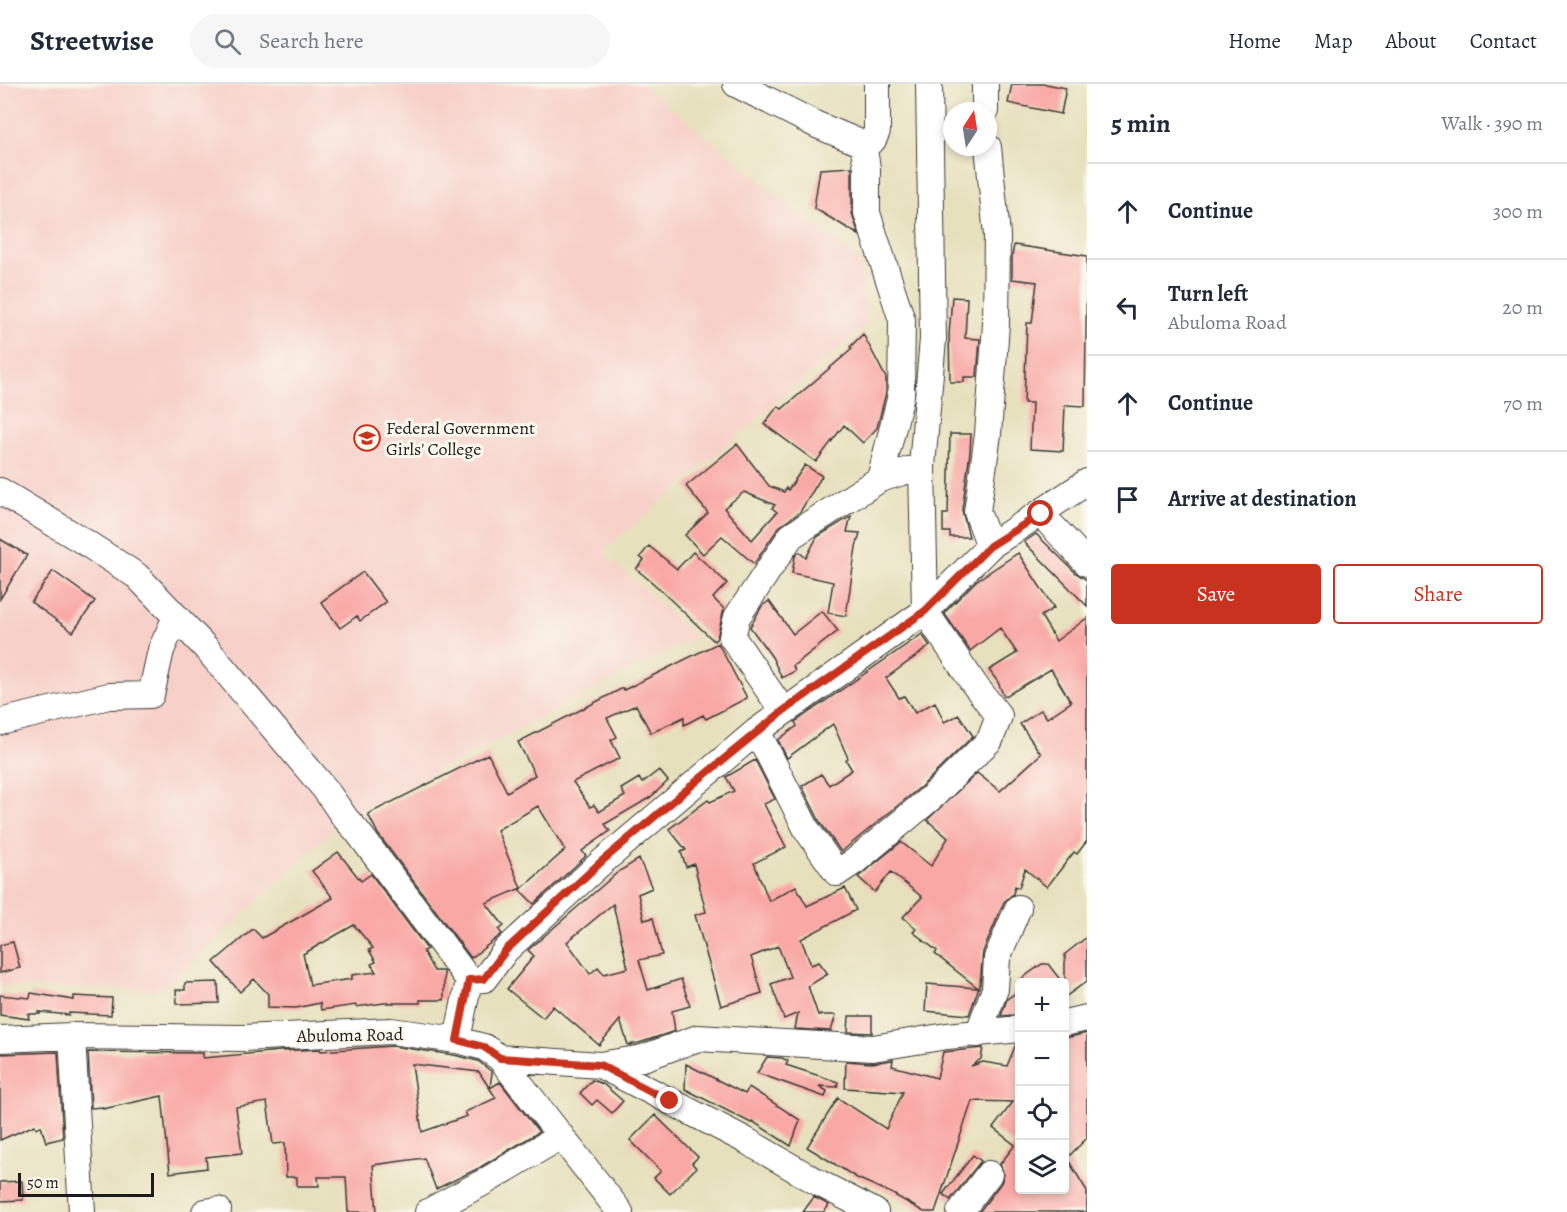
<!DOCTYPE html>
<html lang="en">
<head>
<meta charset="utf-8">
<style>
  :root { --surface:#fff; --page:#f6f6f7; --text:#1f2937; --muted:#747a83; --line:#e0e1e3; --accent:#c8321e }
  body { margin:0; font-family:Alegreya,serif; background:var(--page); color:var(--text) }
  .controls { position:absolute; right:18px; bottom:18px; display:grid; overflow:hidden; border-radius:6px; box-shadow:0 3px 9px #0003 }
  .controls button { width:54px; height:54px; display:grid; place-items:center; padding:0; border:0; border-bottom:2px solid var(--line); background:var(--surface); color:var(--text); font:30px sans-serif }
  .compass { position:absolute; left:943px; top:18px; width:54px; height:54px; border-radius:50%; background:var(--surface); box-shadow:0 3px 9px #0003; rotate:12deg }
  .scale { position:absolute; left:18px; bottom:15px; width:136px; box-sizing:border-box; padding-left:6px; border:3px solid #1c1c1c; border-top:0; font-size:16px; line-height:21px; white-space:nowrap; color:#1c1c1c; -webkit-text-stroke:4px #fbf7ec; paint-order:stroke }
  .stop { position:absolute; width:18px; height:18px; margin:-14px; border:4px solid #c8321e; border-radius:50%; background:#fff }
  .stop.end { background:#c8321e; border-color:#fff; box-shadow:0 2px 6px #0008 }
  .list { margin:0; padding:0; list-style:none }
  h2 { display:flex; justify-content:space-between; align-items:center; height:78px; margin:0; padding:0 24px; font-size:26px }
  h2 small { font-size:20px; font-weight:400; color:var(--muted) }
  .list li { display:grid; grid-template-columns:39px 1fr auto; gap:18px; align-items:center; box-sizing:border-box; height:96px; padding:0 24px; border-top:2px solid var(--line) }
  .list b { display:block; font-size:22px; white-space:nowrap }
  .list p { margin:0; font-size:20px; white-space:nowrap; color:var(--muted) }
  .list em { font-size:20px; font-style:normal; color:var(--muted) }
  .actions { display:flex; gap:12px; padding:18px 24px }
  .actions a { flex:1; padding:14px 0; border:2px solid var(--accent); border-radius:6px; text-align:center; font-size:21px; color:var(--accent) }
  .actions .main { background:var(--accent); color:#fff }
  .icon { flex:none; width:33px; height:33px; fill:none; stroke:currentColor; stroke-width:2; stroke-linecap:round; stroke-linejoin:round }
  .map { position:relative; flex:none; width:1087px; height:1128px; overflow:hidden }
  header { display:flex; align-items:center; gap:36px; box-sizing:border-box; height:84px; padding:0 30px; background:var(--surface); border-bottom:2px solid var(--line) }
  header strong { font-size:28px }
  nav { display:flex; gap:33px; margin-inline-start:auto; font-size:21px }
  .search { width:420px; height:54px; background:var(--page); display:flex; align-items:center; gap:15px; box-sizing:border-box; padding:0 21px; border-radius:33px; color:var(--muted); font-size:22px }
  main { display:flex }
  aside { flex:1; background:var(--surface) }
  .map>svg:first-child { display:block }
  .built { fill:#f7d0c9 }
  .building { fill:#f9a8a5; fill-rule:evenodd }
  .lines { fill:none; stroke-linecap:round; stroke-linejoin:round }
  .minor-casing { stroke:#3a3934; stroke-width:28 }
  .minor { stroke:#fff; stroke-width:26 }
  .route { stroke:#c8321e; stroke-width:8 }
  .labels { text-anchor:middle; stroke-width:6; stroke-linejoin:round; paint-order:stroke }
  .poi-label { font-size:18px; fill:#1c1c1c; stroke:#fbf7ec; text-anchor:start }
  .street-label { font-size:18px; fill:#1c1c1c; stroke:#fbf7ec }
</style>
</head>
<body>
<header>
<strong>Streetwise</strong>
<div class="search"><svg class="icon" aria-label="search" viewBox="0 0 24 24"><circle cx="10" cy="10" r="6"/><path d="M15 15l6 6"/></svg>Search here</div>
<nav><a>Home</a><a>Map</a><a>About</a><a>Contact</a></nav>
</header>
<main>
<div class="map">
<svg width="1087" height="1128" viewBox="0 0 1087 1128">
  <rect width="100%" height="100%" fill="#fbf7ec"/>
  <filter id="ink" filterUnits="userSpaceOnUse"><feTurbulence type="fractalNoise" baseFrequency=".0167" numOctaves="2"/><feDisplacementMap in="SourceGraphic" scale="12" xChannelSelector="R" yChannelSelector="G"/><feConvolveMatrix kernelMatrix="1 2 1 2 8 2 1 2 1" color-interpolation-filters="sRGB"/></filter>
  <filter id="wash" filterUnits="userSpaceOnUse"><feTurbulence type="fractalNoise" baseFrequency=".008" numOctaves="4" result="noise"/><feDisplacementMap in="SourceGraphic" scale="24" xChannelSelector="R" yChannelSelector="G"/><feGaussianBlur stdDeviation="1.35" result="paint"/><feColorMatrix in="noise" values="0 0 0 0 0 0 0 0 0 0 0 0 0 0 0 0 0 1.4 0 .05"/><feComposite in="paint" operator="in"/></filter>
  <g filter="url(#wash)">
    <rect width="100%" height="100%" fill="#e7e0bd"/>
    <path class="built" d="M 0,0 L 641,0 L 859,177 L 867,240 L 602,468 L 695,553 L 345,734 L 162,906 L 0,902 Z"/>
    <g id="blocks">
      <path class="building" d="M 1012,0 L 1046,0 L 1066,4 L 1061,30 L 1008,19 Z
        M 852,83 L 852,129 L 859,151 L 814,124 L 820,85 Z
        M 1014,161 L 1087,172 L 1085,322 L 1065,321 L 1063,367 L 1030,365 L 1032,319 L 1024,319 L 1027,239 L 1032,239 L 1037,198 L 1012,195 L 1012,172 Z
        M 952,213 L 967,214 L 965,254 L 980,255 L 977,293 L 964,293 L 964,298 L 950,298 L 949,251 Z
        M 863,250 L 886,294 L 886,309 L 877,344 L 863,359 L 844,341 L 816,378 L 764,340 L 778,322 L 782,325 L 852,265 L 850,263 Z
        M 950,350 L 971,350 L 970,368 L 962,426 L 969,453 L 950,453 L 950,448 L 943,448 L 943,430 L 948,430 Z
        M 737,360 L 769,402 L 784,408 L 786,404 L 788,406 L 805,381 L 822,392 L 800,428 L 779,443 L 754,480 L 722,452 L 703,470 L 685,451 L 708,429 L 686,402 ZM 744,408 L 775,421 L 772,424 L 777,428 L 752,456 L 724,424 Z
        M 851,432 L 847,448 L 860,449 L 856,463 L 846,532 L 828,529 L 833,498 L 792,489 L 795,472 L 799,468 L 806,474 L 817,453 Z
        M 1036,450 L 1076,489 L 1087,496 L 1087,522 L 1024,458 Z
        M 0,455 L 27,471 L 0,515 Z
        M 649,462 L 677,485 L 693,468 L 727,499 L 713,514 L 724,525 L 717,554 L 714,557 L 653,499 L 636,485 L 644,476 L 640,473 Z
        M 1018,469 L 1054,524 L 1041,532 L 1056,557 L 1087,534 L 1087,757 L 1077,770 L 1074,768 L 1047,803 L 1025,785 L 1019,804 L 1015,802 L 1013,810 L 1004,818 L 983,868 L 980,900 L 969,931 L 925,927 L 927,900 L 978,904 L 935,870 L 937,867 L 913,848 L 916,845 L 903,833 L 922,813 L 891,788 L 875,808 L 858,793 L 901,758 L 931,782 L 948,754 L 927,736 L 977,689 L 1000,707 L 1041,670 L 1020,640 L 1041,626 L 1047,634 L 1071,618 L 1051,585 L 1004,613 L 998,598 L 989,586 L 1017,569 L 1000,544 L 970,567 L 944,529 L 976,497 Z
        M 53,487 L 95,517 L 73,548 L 31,518 Z
        M 363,488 L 386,518 L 360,537 L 357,532 L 340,544 L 321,518 Z
        M 769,517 L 793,550 L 822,527 L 838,547 L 793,582 L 795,587 L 782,594 L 772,573 L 750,543 L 762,522 Z
        M 922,550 L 930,562 L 886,594 L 899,614 L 904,612 L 915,629 L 935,618 L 944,638 L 959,631 L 973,652 L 923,701 L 841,768 L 820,738 L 802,702 L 821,690 L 829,701 L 852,686 L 846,676 L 848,674 L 833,640 L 787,674 L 778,656 L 797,642 L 795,638 Z
        M 718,559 L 747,614 L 706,635 L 703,631 L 684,641 L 684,633 L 651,649 L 636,621 L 607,634 L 617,653 L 611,656 L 620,674 L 573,698 L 590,723 L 594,721 L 599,728 L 625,712 L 621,705 L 639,694 L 642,699 L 659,686 L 668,697 L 651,713 L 605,740 L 610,747 L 582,767 L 586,772 L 534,820 L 520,806 L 565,766 L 538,722 L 497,746 L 521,804 L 486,819 L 504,842 L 499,846 L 502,850 L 471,874 L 378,750 L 368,730 L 488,670 L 507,708 L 535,691 L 518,658 L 623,604 L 624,606 Z
        M 755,676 L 775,715 L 764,720 L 786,763 L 754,779 L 769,817 L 796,802 L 807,822 L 845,804 L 856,826 L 801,855 L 811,881 L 819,878 L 828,890 L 808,902 L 818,931 L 836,931 L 831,947 L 795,945 L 798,929 L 784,935 L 771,900 L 790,893 L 778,862 L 751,873 L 762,909 L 721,922 L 695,831 L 706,828 L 694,780 L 686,783 L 681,768 L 686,766 L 669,745 L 708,716 L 710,718 L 734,707 L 726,693 Z
        M 338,768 L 361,797 L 371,790 L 427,865 L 423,867 L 434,887 L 444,887 L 444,916 L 420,916 L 420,919 L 384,919 L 356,923 L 356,921 L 321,926 L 320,919 L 296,924 L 268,923 L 268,910 L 254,895 L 240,908 L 214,878 L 253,845 L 262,854 L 333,814 L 312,787 ZM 354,841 L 373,864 L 369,866 L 376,878 L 371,880 L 376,888 L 352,891 L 352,895 L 310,901 L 303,870 Z
        M 639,775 L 652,804 L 638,810 L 644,836 L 653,834 L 662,871 L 639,876 L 648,906 L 681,895 L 690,922 L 672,927 L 675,947 L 639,959 L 628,961 L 620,936 L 599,961 L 553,922 L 543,934 L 507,905 L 534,872 L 528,866 L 618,788 ZM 613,820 L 628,884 L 604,890 L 598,883 L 590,890 L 567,858 Z
        M 1087,853 L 1087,897 L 1065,913 L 1065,870 Z
        M 13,858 L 20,884 L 0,889 L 0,861 Z
        M 1042,880 L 1048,880 L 1062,898 L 1017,898 Z
        M 218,898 L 219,919 L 177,920 L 176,906 L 185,906 L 185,899 Z
        M 1020,906 L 1020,926 L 1014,931 L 1001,932 L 1007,915 Z
        M 31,909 L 74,916 L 74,912 L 112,914 L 111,931 L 69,929 L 69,931 L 39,928 L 40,930 L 28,930 L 29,935 L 0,931 L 0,911 L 30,914 Z
        M 849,932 L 872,932 L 872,949 L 848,948 Z
        M 1087,949 L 1087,1054 L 1067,1074 L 1087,1107 L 1087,1128 L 979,1128 L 1001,1099 L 1004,1091 L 1000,1080 L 1015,1061 L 993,1044 L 1013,1018 L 972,1017 L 935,1128 L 924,1128 L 891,1109 L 857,1094 L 807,1063 L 838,1014 L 886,1045 L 903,1008 L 845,1004 L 846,977 L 872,979 L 893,976 L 892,982 L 937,994 L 943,968 L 983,964 L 981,975 L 971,982 L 983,978 L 1007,982 L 1016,960 L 1020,960 L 1020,1106 L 1065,1106 L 1065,954 Z
        M 392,962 L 454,971 L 478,977 L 492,988 L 490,1004 L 500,998 L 539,1048 L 479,1084 L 436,1105 L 424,1074 L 373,1081 L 377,1128 L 348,1128 L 346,1093 L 318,1093 L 319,1102 L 297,1102 L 297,1093 L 286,1093 L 285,1059 L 273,1060 L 267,1018 L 236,1023 L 242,1069 L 206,1073 L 207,1084 L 170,1089 L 162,1012 L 103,1025 L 103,1023 L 91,1024 L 88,968 L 203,969 L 203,974 L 280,967 L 320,965 L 321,967 ZM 412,980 L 479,988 L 496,1014 L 465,1028 L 467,1032 L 422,1048 Z
        M 58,968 L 63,1054 L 46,1058 L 41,1042 L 36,1044 L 35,1041 L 0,1056 L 0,970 Z
        M 767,973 L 782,974 L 788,977 L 786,981 L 838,998 L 837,1003 L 819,1002 L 827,1007 L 825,1013 L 757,989 Z
        M 686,980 L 745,1010 L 749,1003 L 800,1036 L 791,1062 L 752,1037 L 751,1039 L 685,1005 Z
        M 592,996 L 603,1000 L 623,1017 L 612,1029 L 597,1016 L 592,1021 L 580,1009 Z
        M 655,1031 L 698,1073 L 692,1079 L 696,1084 L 670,1110 L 654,1094 L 661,1087 L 630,1056 Z
        M 973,1071 L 981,1077 L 950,1116 L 943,1110 Z
        M 22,1097 L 23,1116 L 0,1117 L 0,1098 Z
        M 814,1113 L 829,1121 L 824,1128 L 803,1128 Z"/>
    </g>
  </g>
  <g filter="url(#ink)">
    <use href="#blocks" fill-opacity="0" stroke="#3a3934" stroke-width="1.5"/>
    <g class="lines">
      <g class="minor-casing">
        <path id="minor" d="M 736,0 L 817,41 L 863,60 L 873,56 L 877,47 L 877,0
          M 985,0 L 985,27
          M 863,60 L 867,84 L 867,129 L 902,236 L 901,311 L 880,395
          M 988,63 L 997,151 L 996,240 L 988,350 L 977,428 L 990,462
          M 0,407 L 83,457 L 137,492 L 206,564 L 325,705 L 345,734 L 357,747 L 469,896
          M 1041,430 L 1087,479
          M 783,627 L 732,553 L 737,533 L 791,452 L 880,395 L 922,382
          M 0,638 L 109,612 L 151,611 L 161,566 L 176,533
          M 757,647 L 807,746 L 837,789 L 855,777 L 933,712 L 990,656 L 999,632 L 974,600 L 925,527 L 922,382 L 933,255 L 929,0
          M 1064,939 L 1087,934
          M 978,950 L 995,905 L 997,874 L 1018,824
          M 72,952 L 82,1128
          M 0,955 L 72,952 L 244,954 L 391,947 L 457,956 L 484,963 L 500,974 L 620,1128
          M 457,956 L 469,896 L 484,895 L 506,866 L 602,778 L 757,647 L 925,527 L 990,462 L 1087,398
          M 500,974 L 600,981 L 745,1056 L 819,1099 L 875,1128
          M 600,981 L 643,974 L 698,954 L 873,964 L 947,952 L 1020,945
          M 205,1128 L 218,1126
          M 428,1128 L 486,1097 L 561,1052
          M 960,1128 L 989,1090"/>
      </g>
      <use href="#minor" class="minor"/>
    </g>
  </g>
  <g class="lines" filter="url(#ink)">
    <path class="route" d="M 670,1017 L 600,981 L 500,974 L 484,963 L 457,956 L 469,896 L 484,895 L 506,866 L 602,777 L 697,697 L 783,627 L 925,527 L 990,462 L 1041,430"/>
  </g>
  <defs>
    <g id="university-ring" transform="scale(1.35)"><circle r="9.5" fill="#fbf7ec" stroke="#c8321e" stroke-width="1.5"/><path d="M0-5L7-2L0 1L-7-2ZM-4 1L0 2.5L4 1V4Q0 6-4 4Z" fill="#c8321e"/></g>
  </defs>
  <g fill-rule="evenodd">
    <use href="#university-ring" x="367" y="354"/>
  </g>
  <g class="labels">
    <g class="poi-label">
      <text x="386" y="350">Federal Government<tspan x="386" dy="21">Girls' College</tspan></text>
    </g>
    <g class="street-label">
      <text transform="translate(350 951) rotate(-1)" y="6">Abuloma Road</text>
    </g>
  </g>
</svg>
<div class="controls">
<button>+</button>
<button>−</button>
<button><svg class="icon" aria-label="locate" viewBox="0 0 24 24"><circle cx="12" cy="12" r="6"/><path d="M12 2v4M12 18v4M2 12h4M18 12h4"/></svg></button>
<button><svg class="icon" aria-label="layers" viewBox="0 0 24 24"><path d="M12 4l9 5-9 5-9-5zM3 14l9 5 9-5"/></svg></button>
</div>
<svg class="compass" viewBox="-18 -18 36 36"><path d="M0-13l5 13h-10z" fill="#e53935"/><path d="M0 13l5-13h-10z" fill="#747a83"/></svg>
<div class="scale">50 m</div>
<div class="stop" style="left:1041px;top:430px"></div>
<div class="stop end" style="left:670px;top:1017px"></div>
</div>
<aside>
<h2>5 min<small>Walk · 390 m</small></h2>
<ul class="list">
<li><svg class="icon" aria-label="ahead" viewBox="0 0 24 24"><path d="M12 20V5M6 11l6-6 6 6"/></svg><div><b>Continue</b></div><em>300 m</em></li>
<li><svg class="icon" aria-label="left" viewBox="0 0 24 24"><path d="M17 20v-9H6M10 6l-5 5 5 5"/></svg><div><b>Turn left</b><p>Abuloma Road</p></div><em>20 m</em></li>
<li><svg class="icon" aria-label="ahead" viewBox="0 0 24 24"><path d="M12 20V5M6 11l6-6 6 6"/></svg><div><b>Continue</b></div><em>70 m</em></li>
<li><svg class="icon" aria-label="arrive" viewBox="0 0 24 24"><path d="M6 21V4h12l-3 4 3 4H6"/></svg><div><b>Arrive at destination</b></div></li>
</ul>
<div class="actions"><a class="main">Save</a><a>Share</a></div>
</aside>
</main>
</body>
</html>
